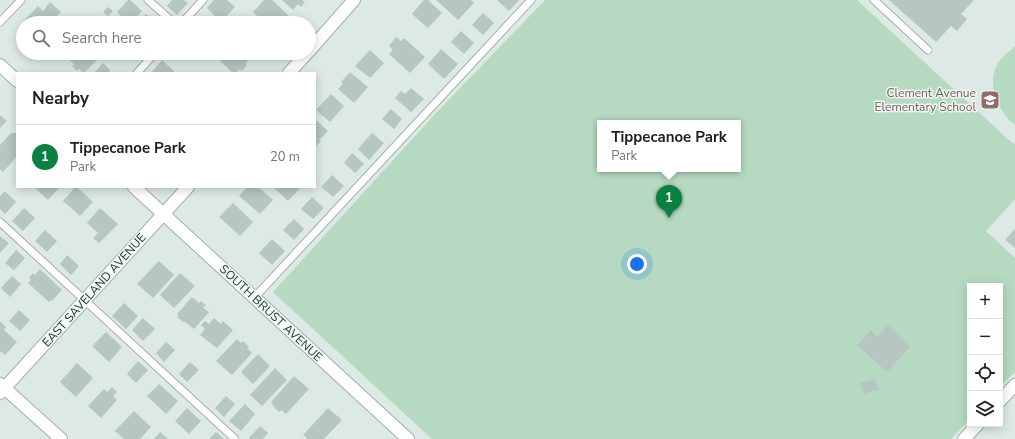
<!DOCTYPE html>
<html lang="en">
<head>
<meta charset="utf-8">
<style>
  :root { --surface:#fff; --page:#f2f2f2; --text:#202124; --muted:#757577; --line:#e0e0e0; --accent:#0b8043 }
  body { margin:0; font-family:"Nunito Sans",sans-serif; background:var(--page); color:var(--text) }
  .controls { position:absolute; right:12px; bottom:12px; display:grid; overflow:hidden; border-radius:0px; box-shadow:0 2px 10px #0003 }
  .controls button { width:36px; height:36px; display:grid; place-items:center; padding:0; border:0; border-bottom:1px solid var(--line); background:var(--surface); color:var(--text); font:20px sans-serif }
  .you { position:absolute; left:637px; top:264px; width:14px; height:14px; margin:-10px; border:3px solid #fff; border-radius:50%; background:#1a73e8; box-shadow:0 0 0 6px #1a73e833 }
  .badge { display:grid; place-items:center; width:26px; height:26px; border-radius:50%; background:var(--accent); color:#fff; font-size:13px; font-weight:700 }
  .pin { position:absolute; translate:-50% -33px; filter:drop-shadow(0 1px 2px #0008) }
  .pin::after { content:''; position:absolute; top:21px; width:14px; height:12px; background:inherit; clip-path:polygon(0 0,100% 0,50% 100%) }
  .popup { position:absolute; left:597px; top:120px; width:144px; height:52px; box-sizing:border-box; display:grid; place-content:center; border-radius:0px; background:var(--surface); filter:drop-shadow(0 1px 3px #0005); font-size:13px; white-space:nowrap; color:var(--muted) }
  .popup b { font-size:15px; color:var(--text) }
  .popup::after { content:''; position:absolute; left:50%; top:100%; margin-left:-8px; border:8px solid transparent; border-top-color:var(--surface) }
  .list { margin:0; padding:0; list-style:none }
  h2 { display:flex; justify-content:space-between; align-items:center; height:52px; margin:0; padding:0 16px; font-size:17px }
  h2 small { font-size:13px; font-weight:400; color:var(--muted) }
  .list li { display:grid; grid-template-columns:26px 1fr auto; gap:12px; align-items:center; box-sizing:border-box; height:64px; padding:0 16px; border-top:1px solid var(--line) }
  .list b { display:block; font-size:15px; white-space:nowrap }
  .list p { margin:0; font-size:13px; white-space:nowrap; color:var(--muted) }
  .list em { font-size:13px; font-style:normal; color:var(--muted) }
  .icon { flex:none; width:22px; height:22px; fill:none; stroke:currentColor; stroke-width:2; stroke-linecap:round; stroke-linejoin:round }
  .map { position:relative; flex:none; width:1015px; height:439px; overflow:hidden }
  .search { position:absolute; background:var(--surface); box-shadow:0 2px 10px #0003; left:16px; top:16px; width:300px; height:44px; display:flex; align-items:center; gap:10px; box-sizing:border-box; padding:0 14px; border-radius:22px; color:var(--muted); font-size:15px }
  .panel { position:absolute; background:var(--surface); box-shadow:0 2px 10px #0003; left:16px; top:72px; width:300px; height:116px; border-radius:0px }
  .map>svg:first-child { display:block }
  .green { fill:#b6dac1; fill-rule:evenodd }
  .building { fill:#b6c6c0 }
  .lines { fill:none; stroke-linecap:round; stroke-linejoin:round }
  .service-casing { stroke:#a1b0ab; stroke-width:9 }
  .minor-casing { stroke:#a1b0ab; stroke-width:14 }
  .service { stroke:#fff; stroke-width:7 }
  .minor { stroke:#fff; stroke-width:12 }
  .labels { text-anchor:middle; stroke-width:3; stroke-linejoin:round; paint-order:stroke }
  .education-label { font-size:12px; fill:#785e54; stroke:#edf6f2; text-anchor:end }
  .street-label { font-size:12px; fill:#203832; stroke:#edf6f2 }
</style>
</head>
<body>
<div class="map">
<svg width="1015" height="439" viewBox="0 0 1015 439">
  <rect width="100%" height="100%" fill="#dde9e4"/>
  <path class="green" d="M 545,0 L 857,0 L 1010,141 L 1015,144 L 1015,199 L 986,231 L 1015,258 L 1015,372 L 1000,387 L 1000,286 L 970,286 L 970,419 L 951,439 L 432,439 L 273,292 L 436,113 ZM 600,123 L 738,123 L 738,169 L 600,169 Z
    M 1015,46 L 1015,125 C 999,113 987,86 996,67 C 999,59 1009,52 1015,46 Z"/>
  <path class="building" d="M 128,0 L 130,0 L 142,11 L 131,23 L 128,23 L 117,12 Z
    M 172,0 L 184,0 L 188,3 L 177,15 L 167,6 Z
    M 214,0 L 227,0 L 235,7 L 221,22 L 207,8 Z
    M 264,0 L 272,0 L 288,15 L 284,20 L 286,23 L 265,23 L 253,12 Z
    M 282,0 L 302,0 L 305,2 L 301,7 L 298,4 L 293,10 Z
    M 424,0 L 428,0 L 442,13 L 428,28 L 412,14 Z
    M 436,0 L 471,0 L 474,3 L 458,20 Z
    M 497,0 L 519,0 L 509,11 Z
    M 889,0 L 972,0 L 973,1 L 961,14 L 967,19 L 957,31 L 951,26 L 936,42 Z
    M 50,2 L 61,12 L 50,23 L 23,23 L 23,26 L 21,24 L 38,6 L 43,11 Z
    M 108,7 L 113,11 L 108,16 L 103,12 Z
    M 483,13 L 494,23 L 483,35 L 472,25 Z
    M 146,14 L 156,23 L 137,23 Z
    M 461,31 L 474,43 L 464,54 L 451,42 Z
    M 396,37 L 401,41 L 404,38 L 425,57 L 410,73 L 389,54 L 393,50 L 389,46 Z
    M 441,49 L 458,64 L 444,79 L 428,64 Z
    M 370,50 L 384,63 L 370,78 L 355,66 Z
    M 75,53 L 89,53 L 97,60 L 84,73 L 79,69 L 77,71 L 72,66 L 74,64 L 69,60 Z
    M 228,53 L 242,53 L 249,59 L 245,64 L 247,65 L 242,71 L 240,69 L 236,73 L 233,73 L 220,61 Z
    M 162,60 L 176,73 L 151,73 Z
    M 103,63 L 110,70 L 109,71 L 111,73 L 94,73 Z
    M 350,72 L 368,87 L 354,103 L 338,89 L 343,84 L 341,82 Z
    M 411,88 L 424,99 L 411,112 L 395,98 L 401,91 L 405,94 Z
    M 331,94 L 344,106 L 330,122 L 316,110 Z
    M 391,109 L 402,119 L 394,129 L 382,119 Z
    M 0,115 L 7,121 L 0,128 Z
    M 315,119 L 328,131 L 319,140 L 321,141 L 315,147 Z
    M 11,133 L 17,133 L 17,156 L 3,172 L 0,169 L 0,145 Z
    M 372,133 L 384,143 L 369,160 L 358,149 Z
    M 352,153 L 364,164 L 355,173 L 344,163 Z
    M 332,175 L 344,186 L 333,197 L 321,187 Z
    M 34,187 L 60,187 L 48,200 Z
    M 75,187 L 77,187 L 93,202 L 80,216 L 63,201 Z
    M 247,187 L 258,187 L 273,200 L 260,214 L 239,196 Z
    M 273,187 L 301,187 L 288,201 Z
    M 5,191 L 16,202 L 5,214 L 0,209 L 0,196 Z
    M 312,197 L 324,208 L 313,219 L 301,209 Z
    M 233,203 L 253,222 L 240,236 L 219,217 Z
    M 24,208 L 35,218 L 23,231 L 12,221 Z
    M 100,208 L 118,224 L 99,243 L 93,238 L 98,233 L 87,223 Z
    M 294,219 L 304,229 L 294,240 L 283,230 Z
    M 1015,229 L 1015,248 L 1005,240 Z
    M 45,230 L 57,241 L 47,252 L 35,241 Z
    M 0,236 L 9,243 L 0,253 Z
    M 272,239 L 285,251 L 272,265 L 259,253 Z
    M 16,250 L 25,258 L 14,270 L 5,263 Z
    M 67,255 L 79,266 L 71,275 L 60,264 Z
    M 159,261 L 174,275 L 153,298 L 137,284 Z
    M 40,269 L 62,290 L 52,301 L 51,300 L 49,302 L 28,283 L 31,280 L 29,278 L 33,273 L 35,275 Z
    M 180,273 L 195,286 L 174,308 L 160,295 Z
    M 12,276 L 21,284 L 10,297 L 1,288 Z
    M 192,297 L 199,303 L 201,301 L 206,305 L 203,308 L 209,312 L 194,329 L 184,321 L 183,322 L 177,317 L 179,315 L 177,314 Z
    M 124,303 L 138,316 L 126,329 L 112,316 Z
    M 19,310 L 30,320 L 20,331 L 9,321 Z
    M 143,318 L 155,329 L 143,341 L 132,330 Z
    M 214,318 L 221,324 L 223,321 L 233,330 L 217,348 L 200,335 L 205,329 L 201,325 L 205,321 L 209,324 Z
    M 0,321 L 6,327 L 4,330 L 17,342 L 5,355 L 0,351 Z
    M 888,325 L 910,347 L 887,372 L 857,345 L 871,330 L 877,337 Z
    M 106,332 L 122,347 L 109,362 L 92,346 Z
    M 237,339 L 241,343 L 243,341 L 249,347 L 247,348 L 252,353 L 232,375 L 216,361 Z
    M 166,342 L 175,350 L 164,362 L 156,353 Z
    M 258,354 L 270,366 L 253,384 L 241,372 Z
    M 138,361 L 148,370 L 136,383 L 127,374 Z
    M 190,362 L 199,370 L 187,382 L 179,374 Z
    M 77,363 L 93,378 L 76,397 L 60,382 Z
    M 275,368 L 287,380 L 262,406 L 250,395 Z
    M 294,376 L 309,389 L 286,414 L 281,410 L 279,412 L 272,405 L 273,404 L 271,402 Z
    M 875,379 L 878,390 L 863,394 L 860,383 Z
    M 159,384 L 178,401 L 166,414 L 147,396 Z
    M 112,387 L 117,392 L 113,396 L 117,400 L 101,418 L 88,406 L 104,389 L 107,392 Z
    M 226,396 L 235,404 L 224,417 L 215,408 Z
    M 245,404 L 255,414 L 241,431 L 229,421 Z
    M 187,408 L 201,421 L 189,434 L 175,421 Z
    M 328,408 L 342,420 L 324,439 L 308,439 L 303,435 Z
    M 134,411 L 151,427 L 140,439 L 124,439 L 115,431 Z
    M 260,426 L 268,433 L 263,439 L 250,439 L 249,438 Z
    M 160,432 L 168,439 L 154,439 Z
    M 216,432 L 224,439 L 209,439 Z"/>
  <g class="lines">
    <g class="service-casing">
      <path id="service" d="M 148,0 L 174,23
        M 874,0 L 928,50
        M 0,22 L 21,0
        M 182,23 L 203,0
        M 137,73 L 155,53
        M 0,222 L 235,439
        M 254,298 L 531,0"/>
    </g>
    <g class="minor-casing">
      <path id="minor" d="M 309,51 L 354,0
        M 0,65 L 17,81
        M 289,73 L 307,53
        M 134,187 L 408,439
        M 0,384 L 61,439
        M 0,393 L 188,187
        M 1000,401 L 1015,385
        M 964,439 L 978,424"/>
    </g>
    <use href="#service" class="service"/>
    <use href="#minor" class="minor"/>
  </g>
  <defs>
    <g id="school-square" transform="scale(1)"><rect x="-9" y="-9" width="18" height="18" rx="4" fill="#8d6e63" stroke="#edf6f2"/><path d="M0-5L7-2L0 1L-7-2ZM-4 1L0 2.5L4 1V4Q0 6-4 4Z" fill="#fff"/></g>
  </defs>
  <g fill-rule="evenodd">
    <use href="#school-square" x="990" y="100"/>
  </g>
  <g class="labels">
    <g class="education-label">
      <text x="976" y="97">Clement Avenue<tspan x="976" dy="14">Elementary School</tspan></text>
    </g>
    <g class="street-label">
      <text transform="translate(94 290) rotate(-48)" y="4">EAST SAVELAND AVENUE</text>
      <text transform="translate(271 313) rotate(43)" y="4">SOUTH BRUST AVENUE</text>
    </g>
  </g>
</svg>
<div class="controls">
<button>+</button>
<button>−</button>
<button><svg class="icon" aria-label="locate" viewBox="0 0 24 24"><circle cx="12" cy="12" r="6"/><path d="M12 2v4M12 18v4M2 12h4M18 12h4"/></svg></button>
<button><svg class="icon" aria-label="layers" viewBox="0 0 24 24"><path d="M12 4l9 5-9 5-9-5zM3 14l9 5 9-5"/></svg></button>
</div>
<div class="you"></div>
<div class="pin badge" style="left:669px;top:218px">1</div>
<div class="popup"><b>Tippecanoe Park</b>Park</div>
<div class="search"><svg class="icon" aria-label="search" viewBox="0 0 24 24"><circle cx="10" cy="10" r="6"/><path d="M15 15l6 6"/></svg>Search here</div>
<section class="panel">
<h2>Nearby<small></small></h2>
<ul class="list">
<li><span class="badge">1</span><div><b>Tippecanoe Park</b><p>Park</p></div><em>20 m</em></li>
</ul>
</section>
</div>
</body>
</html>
